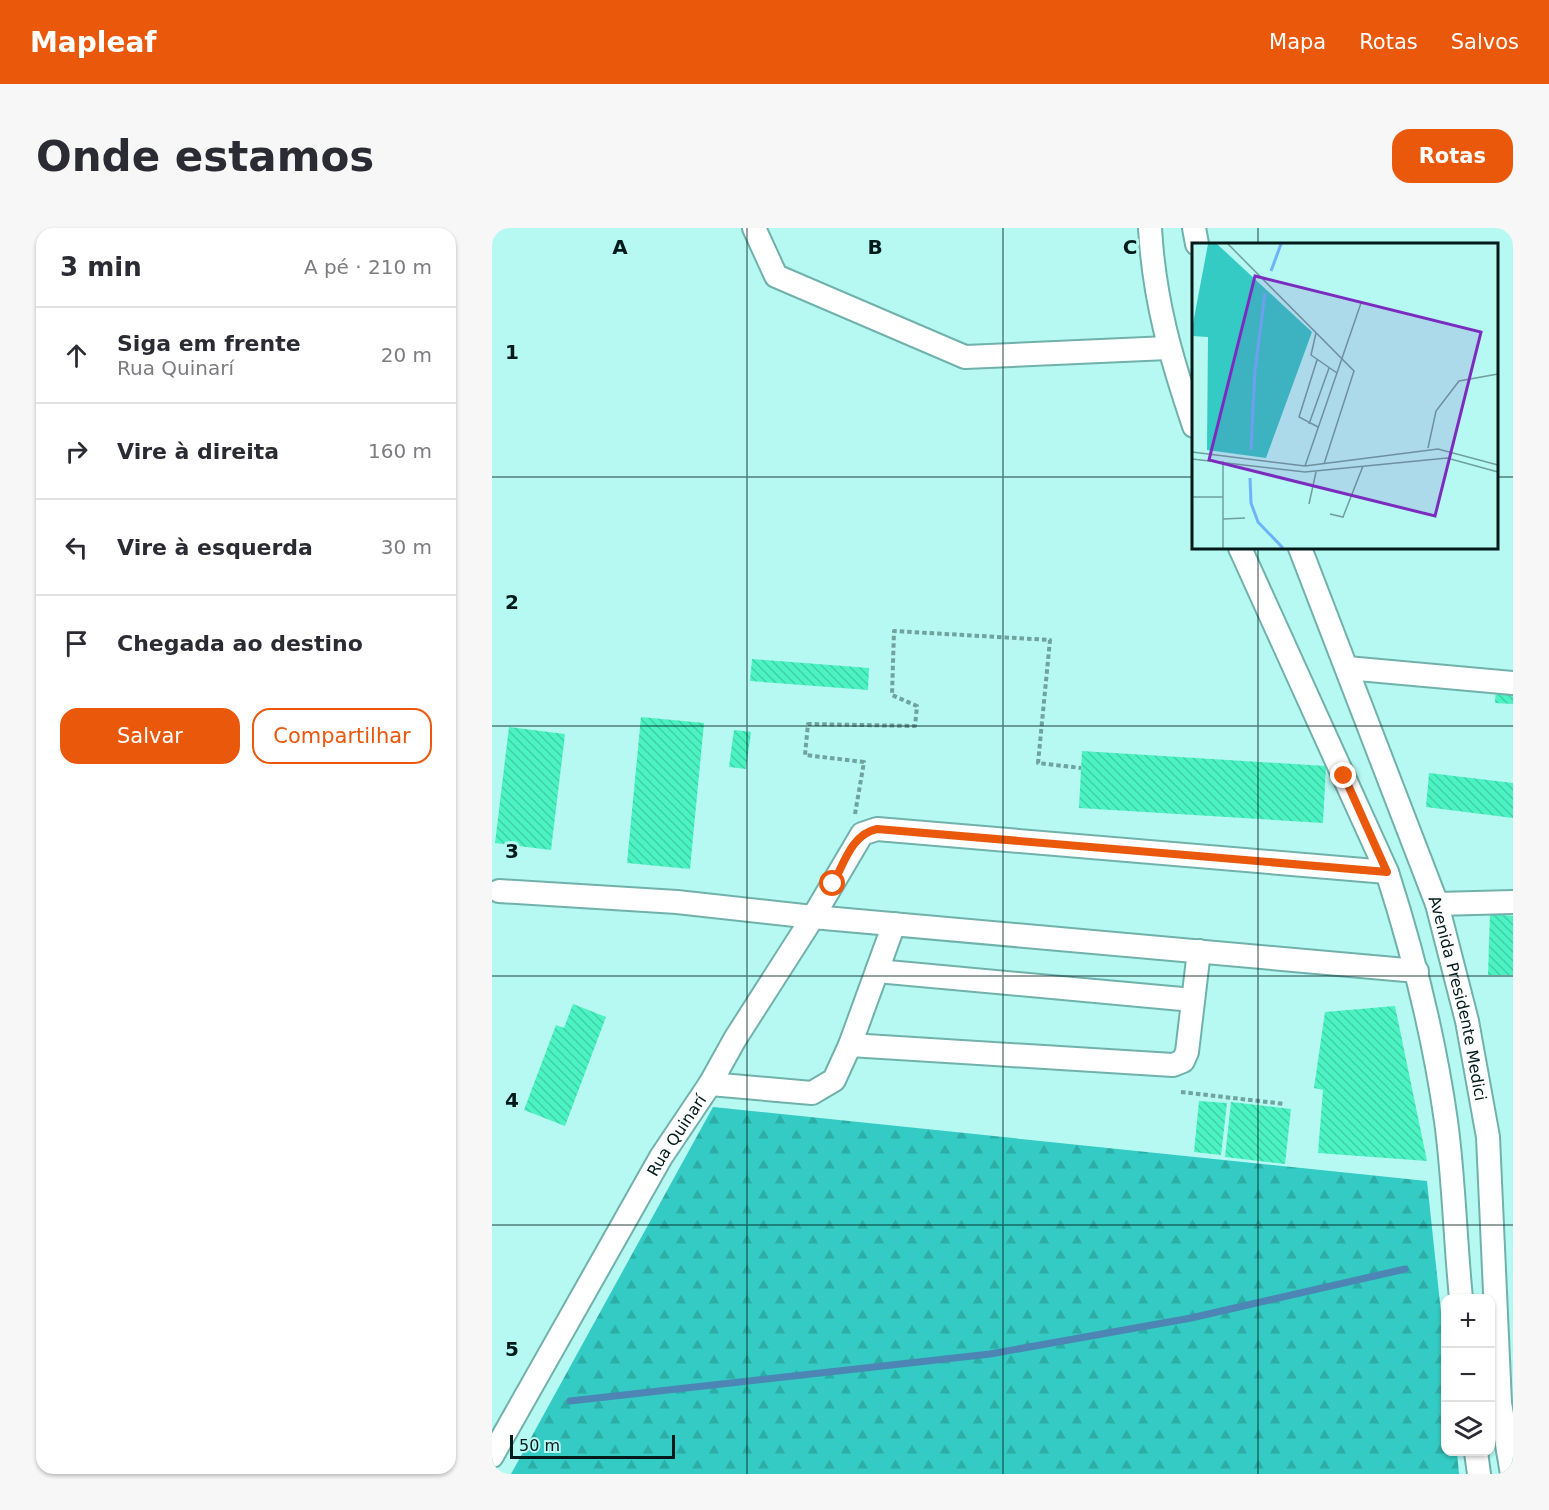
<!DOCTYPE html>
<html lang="pt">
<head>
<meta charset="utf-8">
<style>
  :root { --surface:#fff; --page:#f7f7f7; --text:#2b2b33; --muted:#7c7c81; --line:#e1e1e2; --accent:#ea580c }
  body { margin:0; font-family:"DejaVu Sans",sans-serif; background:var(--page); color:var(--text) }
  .controls { position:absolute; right:18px; bottom:18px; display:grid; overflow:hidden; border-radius:12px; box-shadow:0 2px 4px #0004 }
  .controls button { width:54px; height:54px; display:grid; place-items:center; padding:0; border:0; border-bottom:2px solid var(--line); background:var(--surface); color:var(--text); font:30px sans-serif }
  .scale { position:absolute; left:18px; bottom:15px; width:165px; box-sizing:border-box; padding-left:6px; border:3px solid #021b1a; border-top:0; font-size:16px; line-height:21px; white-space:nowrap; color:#021b1a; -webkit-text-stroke:4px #b6f8f2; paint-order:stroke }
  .stop { position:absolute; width:18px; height:18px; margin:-14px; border:4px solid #ea580c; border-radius:50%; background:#fff }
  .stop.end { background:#ea580c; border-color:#fff; box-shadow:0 2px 6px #0008 }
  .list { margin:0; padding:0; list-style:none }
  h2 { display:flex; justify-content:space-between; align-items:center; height:78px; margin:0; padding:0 24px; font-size:26px }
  h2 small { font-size:20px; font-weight:400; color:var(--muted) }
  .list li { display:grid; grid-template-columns:39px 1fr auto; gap:18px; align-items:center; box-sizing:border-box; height:96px; padding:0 24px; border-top:2px solid var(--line) }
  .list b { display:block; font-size:22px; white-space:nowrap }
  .list p { margin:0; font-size:20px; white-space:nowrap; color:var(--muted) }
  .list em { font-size:20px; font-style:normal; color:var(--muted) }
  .actions { display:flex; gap:12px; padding:18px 24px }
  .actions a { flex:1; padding:14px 0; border:2px solid var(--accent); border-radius:18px; text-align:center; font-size:21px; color:var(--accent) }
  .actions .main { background:var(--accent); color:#fff }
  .icon { flex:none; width:33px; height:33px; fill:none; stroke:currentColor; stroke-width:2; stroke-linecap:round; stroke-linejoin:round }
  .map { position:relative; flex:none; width:1021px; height:1246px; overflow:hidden; border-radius:18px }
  header { display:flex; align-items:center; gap:36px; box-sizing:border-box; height:84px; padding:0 30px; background:var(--accent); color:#fff }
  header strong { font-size:28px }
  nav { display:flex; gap:33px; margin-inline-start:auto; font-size:21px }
  .intro { display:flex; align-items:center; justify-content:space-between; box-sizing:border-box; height:144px; padding:0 36px }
  h1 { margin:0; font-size:42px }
  .button { padding:15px 27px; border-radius:18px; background:var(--accent); color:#fff; font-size:21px; font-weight:700 }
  main { display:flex; gap:36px; padding:0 36px }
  aside { flex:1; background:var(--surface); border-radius:18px; box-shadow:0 2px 4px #0004 }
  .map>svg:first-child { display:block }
  .forest { fill:url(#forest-firs) }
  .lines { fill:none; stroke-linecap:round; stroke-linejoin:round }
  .stream { stroke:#4d85b5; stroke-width:7 }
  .building { fill:url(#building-back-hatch) }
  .minor-casing { stroke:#71b1ac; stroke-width:26 }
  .path { stroke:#70a29e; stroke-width:4; stroke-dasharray:4.5 3; stroke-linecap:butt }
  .minor { stroke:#fff; stroke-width:22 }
  .route { stroke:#ea580c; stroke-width:8 }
  .grid { fill:none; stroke:#021b1a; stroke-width:1.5; stroke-opacity:0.55 }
  .labels { text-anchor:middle; stroke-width:6; stroke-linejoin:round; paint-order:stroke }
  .street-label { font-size:16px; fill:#021b1a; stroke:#b6f8f2 }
  .inset-river { fill:none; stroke:#6db3f7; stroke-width:3 }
  .inset-road { fill:none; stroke:#6ea09c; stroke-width:1.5 }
  .view { fill:#7b2cbf; fill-opacity:0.15; stroke:#7b2cbf; stroke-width:3 }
  .inset-edge { fill:none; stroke:#021b1a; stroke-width:3 }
  .grid-label { font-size:20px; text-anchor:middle; font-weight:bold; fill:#021b1a; stroke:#b6f8f2; stroke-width:6; stroke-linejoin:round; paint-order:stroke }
</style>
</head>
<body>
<header>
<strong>Mapleaf</strong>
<nav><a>Mapa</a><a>Rotas</a><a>Salvos</a></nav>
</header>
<div class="intro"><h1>Onde estamos</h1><a class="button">Rotas</a></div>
<main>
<aside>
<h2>3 min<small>A pé · 210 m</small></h2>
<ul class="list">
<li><svg class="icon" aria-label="ahead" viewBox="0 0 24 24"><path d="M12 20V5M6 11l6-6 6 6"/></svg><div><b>Siga em frente</b><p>Rua Quinarí</p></div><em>20 m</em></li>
<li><svg class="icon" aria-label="right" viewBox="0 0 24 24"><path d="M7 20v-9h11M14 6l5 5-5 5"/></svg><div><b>Vire à direita</b></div><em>160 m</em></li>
<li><svg class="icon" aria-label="left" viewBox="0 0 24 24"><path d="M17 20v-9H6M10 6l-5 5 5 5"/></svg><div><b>Vire à esquerda</b></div><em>30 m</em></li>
<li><svg class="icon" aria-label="arrive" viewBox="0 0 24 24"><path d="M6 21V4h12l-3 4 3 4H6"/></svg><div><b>Chegada ao destino</b></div></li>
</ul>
<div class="actions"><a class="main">Salvar</a><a>Compartilhar</a></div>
</aside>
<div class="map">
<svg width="1021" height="1246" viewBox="0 0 1021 1246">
  <defs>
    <pattern id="forest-firs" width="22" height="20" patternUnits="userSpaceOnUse" patternTransform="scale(1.5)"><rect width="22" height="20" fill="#33cbc3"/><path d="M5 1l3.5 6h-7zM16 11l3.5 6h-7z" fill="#2caea7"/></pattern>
    <pattern id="building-back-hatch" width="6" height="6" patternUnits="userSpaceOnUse" patternTransform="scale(1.5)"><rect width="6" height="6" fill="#4bf3c2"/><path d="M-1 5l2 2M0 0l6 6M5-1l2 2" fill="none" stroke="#40d0a6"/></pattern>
  </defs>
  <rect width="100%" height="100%" fill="#b6f8f2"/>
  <path class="forest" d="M 221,879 L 935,953 L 953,1122 L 954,1224 L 965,1224 L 967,1246 L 19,1246 Z"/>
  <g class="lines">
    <path class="stream" d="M 78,1173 L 498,1126 L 699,1090 L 913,1041"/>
  </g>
  <path class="building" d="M 260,431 L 377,440 L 376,462 L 258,453 Z
    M 1004,458 L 1021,459 L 1021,476 L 1003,475 Z
    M 149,489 L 212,495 L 198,641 L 135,635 Z
    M 17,499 L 73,506 L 59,622 L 3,615 Z
    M 242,502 L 259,504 L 254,541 L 237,539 Z
    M 590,523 L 834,538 L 831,595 L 587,580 Z
    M 937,545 L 1021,555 L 1021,590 L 934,579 Z
    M 998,686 L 1021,688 L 1021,747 L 996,747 Z
    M 81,776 L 114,789 L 73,898 L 32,882 L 64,797 L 72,800 Z
    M 903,778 L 935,933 L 826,925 L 831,862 L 822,860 L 833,784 Z
    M 707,873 L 735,875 L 729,927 L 702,924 Z
    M 739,874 L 799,881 L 793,936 L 733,929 Z"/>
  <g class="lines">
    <defs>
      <g id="minor">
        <path d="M 262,0 L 284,48 L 473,129 L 676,120"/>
        <path d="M 658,0 C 662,72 679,130 702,198"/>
        <path d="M 702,0 L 705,16"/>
        <path d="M 748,320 L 895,644 C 921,725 942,808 954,893 C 962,951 963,1011 969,1070"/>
        <path id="s1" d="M 808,320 L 945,676 L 975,793 L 996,909 L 1008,1175 L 1020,1246"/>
        <path d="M 855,440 L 1021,455"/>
        <path d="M 7,663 L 185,674 L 321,689 L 925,743"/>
        <path d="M 945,676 L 1021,674"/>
        <path d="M 385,743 L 701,772"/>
        <path d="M 358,817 L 681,837 L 691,833 L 695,824 L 707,723"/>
        <path d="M 218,856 L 320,865 L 342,852 L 358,817 L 402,696"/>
        <path d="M 984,1224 L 987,1246"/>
        <path id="s2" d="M 0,1228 L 169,929 L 218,856 L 243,811 L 321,689 L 370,606 L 385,601 L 895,644"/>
      </g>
    </defs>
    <use href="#minor" class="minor-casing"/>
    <path class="path" d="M 363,586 L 372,534 L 313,527 L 316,496 L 423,498 L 425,478 L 400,467 L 402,403 L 558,412 L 546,535 L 589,540
      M 689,864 L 793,876"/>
    <use href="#minor" class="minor"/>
  </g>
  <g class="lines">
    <path class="route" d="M 341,656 C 352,635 360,606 385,601 L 895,644 L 852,548"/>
  </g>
  <path class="grid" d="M 255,0 L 255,1246M 511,0 L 511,1246M 766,0 L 766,16M 0,249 L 702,249M 1005,249 L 1021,249M 766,320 L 766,1246M 0,498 L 1021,498M 0,748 L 1021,748M 0,997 L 1021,997"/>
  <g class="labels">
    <g class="street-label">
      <text dy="6" stroke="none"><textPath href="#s1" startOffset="478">Avenida Presidente Medici</textPath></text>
      <text dy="6" stroke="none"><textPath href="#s2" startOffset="370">Rua Quinarí</textPath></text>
    </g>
  </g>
  <g transform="translate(700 15)">
    <rect width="306" height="306" fill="#b6f8f2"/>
    <path d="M 16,1 L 25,1 L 120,89 L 74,215 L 15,207 L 16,94 L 0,93 L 0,86 Z" fill="#33cbc3"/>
    <path class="inset-river" d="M 79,28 L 89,1M 59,207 L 63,128 L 73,50M 58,235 L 59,260 L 66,279 L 91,305"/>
    <path class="inset-road" d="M 36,1 L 162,128 L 132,221M 124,90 L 119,112 L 145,130M 125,117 L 107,174 L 126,184M 117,181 L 137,125M 236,205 L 244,168 L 267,138 L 306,131M 0,209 L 113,223 L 246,206 L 306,222M 0,216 L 113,229 L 255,215 L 306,229M 113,223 L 169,60M 0,254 L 31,254M 117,261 L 124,229M 138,271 L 151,274 L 171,223M 31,276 L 53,275M 31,305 L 31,218"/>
    <path class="view" d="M 63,33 L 289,89 L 243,273 L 17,217 Z"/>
    <rect width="306" height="306" class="inset-edge"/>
  </g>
  <g class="grid-label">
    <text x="128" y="26">A</text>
    <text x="383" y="26">B</text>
    <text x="638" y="26">C</text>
    <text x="20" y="131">1</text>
    <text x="20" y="381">2</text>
    <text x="20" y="630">3</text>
    <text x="20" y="879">4</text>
    <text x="20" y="1128">5</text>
  </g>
</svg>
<div class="controls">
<button>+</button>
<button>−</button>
<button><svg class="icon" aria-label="layers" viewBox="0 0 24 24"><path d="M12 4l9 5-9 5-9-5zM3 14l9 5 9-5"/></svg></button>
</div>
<div class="scale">50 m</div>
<div class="stop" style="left:341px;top:656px"></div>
<div class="stop end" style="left:852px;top:548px"></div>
</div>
</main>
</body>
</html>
